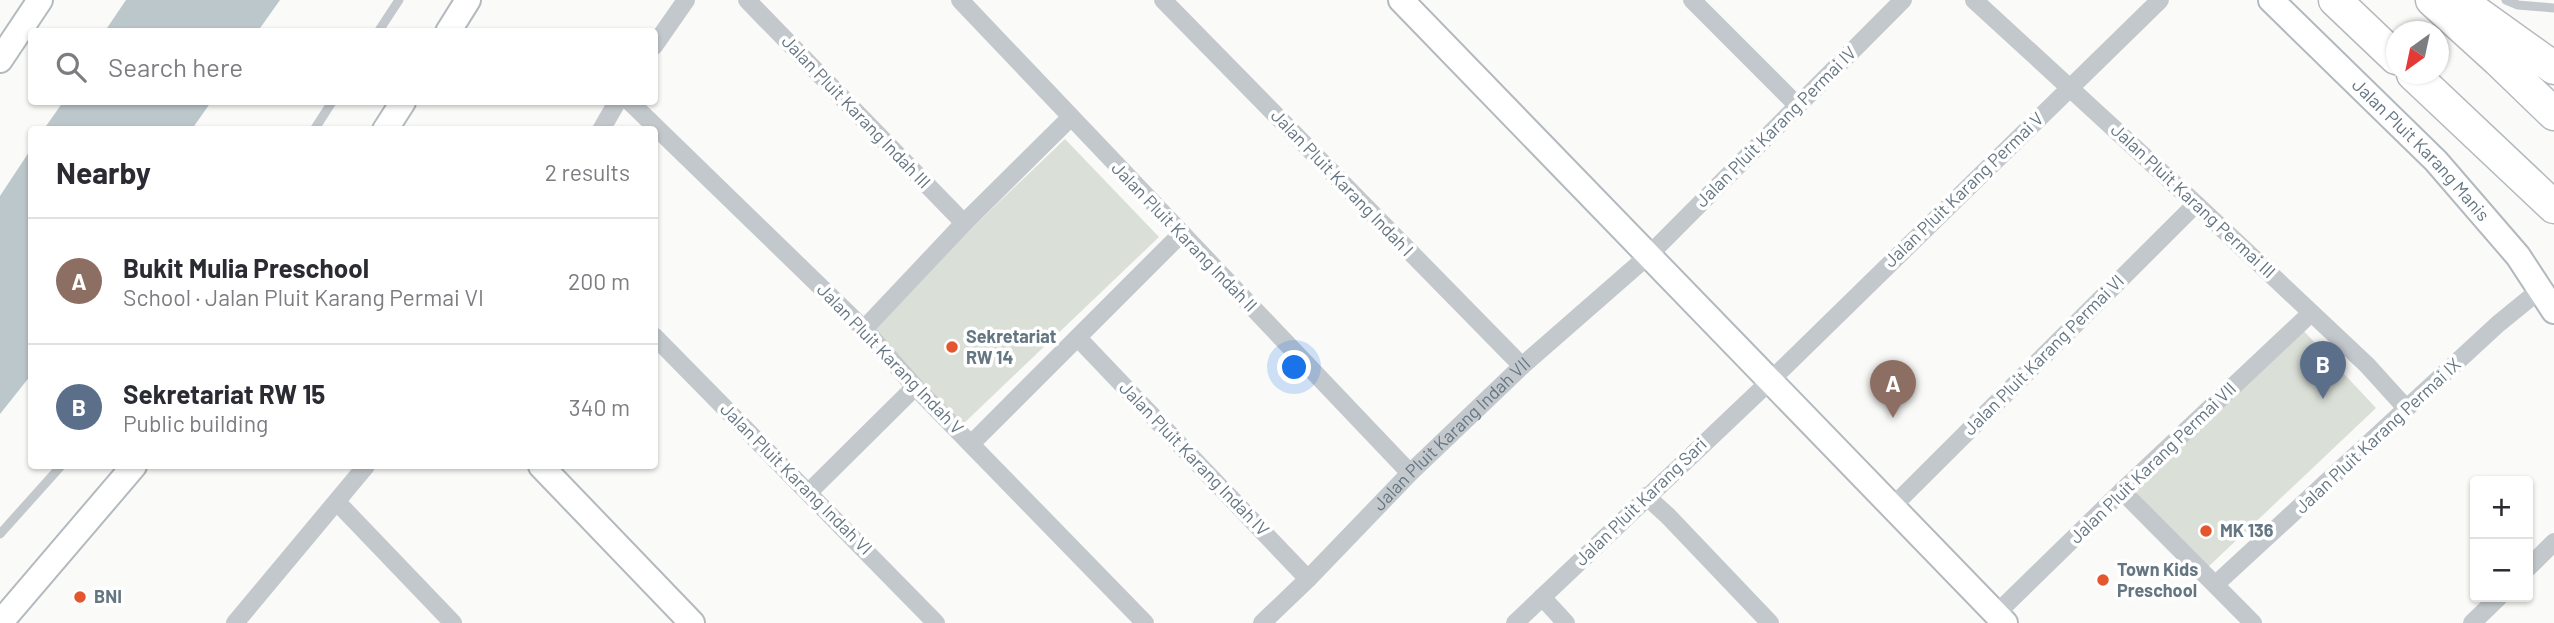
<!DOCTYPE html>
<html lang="en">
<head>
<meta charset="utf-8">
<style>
  :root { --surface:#fff; --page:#f7f7f7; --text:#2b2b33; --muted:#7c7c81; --line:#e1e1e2; --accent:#e4572e }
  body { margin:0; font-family:Barlow,sans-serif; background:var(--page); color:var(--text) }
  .controls { position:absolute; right:21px; bottom:21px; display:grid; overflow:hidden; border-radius:7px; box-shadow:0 2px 5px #0004 }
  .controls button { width:63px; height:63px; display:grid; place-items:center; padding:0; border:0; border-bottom:2px solid var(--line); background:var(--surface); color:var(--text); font:35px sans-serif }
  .compass { position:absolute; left:2386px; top:21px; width:63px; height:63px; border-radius:50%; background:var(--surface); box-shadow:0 2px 5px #0004; rotate:213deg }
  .you { position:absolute; left:1295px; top:368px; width:24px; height:24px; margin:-18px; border:5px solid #fff; border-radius:50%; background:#1a73e8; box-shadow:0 0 0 10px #1a73e833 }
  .badge { display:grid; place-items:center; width:46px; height:46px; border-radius:50%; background:var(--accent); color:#fff; font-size:23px; font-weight:700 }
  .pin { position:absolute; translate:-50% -58px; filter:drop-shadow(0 2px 4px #0008) }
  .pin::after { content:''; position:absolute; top:37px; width:24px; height:21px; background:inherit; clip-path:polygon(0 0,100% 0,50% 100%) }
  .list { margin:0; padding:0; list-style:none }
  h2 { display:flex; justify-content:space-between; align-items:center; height:91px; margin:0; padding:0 28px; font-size:30px }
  h2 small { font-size:23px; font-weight:400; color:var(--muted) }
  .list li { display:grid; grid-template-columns:46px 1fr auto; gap:21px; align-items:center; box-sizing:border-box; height:126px; padding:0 28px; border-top:2px solid var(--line) }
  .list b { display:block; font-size:26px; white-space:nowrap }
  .list p { margin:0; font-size:23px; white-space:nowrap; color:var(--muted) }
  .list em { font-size:23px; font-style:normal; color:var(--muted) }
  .icon { flex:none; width:38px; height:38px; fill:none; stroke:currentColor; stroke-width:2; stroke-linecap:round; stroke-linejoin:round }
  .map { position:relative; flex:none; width:2554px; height:623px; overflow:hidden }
  .search { position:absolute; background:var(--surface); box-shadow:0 2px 5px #0004; left:28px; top:28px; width:630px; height:77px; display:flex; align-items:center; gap:18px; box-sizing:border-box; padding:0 24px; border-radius:7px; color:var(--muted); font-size:26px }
  .panel { position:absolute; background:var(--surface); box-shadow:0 2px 5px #0004; left:28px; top:126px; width:630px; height:343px; border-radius:7px }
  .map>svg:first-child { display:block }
  .green { fill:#dadfd7 }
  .water { fill:#bbc7cb }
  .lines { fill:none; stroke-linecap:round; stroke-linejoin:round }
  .secondary-casing { stroke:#b3babf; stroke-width:28 }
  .highway-casing { stroke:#b4b9bd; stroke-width:35 }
  .lane { stroke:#c3c8cc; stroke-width:9 }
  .street { stroke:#c3c8cc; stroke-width:18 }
  .secondary { stroke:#fff; stroke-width:24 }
  .highway { stroke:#fff; stroke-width:32 }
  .poi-dot { fill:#e4572e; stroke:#fff; stroke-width:2.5 }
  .labels { text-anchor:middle; stroke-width:7; stroke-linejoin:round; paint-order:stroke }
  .street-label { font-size:18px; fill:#657683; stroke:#fff }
  .poi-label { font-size:18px; font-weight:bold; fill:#657683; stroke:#fff; text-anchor:start }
</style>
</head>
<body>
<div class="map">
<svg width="2554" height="623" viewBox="0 0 2554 623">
  <rect width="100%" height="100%" fill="#fafaf8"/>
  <path class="green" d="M 1065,139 L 1159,237 L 960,427 L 866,329 Z
    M 2300,327 L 2376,408 L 2207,568 L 2131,487 Z"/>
  <path class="water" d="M 126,0 L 280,0 L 258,31 L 105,31 Z
    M 63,102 L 211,102 L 192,129 L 44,129 Z
    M 31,149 L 31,375 L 0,414 L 0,196 Z"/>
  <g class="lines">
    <defs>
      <g id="secondary">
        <path d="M 1401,0 L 2005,623"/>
        <path id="s2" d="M 2271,0 L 2436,161 L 2518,256 L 2554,311"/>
        <path d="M 448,32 L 468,0"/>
        <path d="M 0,60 L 40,0"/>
        <path d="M 385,130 L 403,102"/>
        <path d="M 541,466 L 692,623"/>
        <path d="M 0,623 L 134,466"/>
      </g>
      <path id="highway" d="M 2335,0 L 2396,58
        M 2432,0 L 2498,60 L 2554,114
        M 2459,0 L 2554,68
        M 2413,74 L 2554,207"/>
    </defs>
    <use href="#secondary" class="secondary-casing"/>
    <use href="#highway" class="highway-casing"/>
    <path class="lane" d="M 2506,0 L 2518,5 L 2554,8
      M 378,32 L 399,0
      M 314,130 L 332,102
      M 0,534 L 61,466"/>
    <g class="street">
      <path d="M 747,0 L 964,223"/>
      <path d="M 960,0 L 1410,473"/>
      <path d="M 1163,0 L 1522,366"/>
      <path d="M 1692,0 L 1797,105"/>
      <path d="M 1974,0 L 2196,204 L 2367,365 L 2406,408"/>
      <path d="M 654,46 L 686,0"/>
      <path d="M 630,102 L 864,329 L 915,387 L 1145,623"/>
      <path d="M 601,130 L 617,102"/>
      <path d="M 864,329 L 964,223 L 1070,118"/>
      <path d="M 654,336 L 936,623"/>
      <path d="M 1079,339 L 1308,579"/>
      <path d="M 972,443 L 1182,233"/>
      <path d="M 2122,491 L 2253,623"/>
      <path d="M 809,492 L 915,387"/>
      <path d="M 1646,496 L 1668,516 L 1770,623"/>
      <path d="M 337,502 L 453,623"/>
      <path d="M 1892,507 L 2196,204"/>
      <path d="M 2528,568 L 2554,542"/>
      <path d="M 2216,584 L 2498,324 L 2541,289"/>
      <path d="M 1542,597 L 1566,623"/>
      <path d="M 1996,614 L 2122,491 L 2311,313"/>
      <path d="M 235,623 L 366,466"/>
      <path id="s1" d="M 1262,623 L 1308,579 L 1410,473 L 1522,366 L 1649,255 L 1903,0"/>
      <path d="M 1515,623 L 1769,382 L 2160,0"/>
      <path d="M 2472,623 L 2499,597"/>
    </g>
    <use href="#secondary" class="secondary"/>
    <use href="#highway" class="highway"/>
  </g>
  <g class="poi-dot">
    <circle cx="952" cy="347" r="7"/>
    <circle cx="2206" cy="531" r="7"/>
    <circle cx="2103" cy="580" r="7"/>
    <circle cx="80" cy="597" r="7"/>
  </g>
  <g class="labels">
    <g class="street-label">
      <text transform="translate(856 112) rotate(46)" y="6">Jalan Pluit Karang Indah III</text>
      <text transform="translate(1776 127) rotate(-45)" y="6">Jalan Pluit Karang Permai IV</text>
      <text dy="6" stroke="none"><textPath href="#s2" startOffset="212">Jalan Pluit Karang Manis</textPath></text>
      <text transform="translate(1342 183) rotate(46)" y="6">Jalan Pluit Karang Indah I</text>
      <text transform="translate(1964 190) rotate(-44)" y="6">Jalan Pluit Karang Permai V</text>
      <text transform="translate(2193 201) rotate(43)" y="6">Jalan Pluit Karang Permai III</text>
      <text transform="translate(1184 237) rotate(46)" y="6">Jalan Pluit Karang Indah II</text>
      <text transform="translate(2044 355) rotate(-45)" y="6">Jalan Pluit Karang Permai VI</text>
      <text transform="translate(890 359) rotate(46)" y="6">Jalan Pluit Karang Indah V</text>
      <text dy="6" stroke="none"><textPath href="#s1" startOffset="268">Jalan Pluit Karang Indah VII</textPath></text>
      <text transform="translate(2378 436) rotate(-43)" y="6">Jalan Pluit Karang Permai IX</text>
      <text transform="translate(1194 459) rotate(46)" y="6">Jalan Pluit Karang Indah IV</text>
      <text transform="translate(2153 463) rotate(-44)" y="6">Jalan Pluit Karang Permai VII</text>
      <text transform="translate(796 479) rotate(45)" y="6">Jalan Pluit Karang Indah VI</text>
      <text transform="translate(1641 502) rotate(-44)" y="6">Jalan Pluit Karang Sari</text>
    </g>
    <g class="poi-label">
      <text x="966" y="343">Sekretariat<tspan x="966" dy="21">RW 14</tspan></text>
      <text x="2220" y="537">MK 136</text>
      <text x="2117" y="576">Town Kids<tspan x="2117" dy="21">Preschool</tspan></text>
      <text x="94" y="603">BNI</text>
    </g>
  </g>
</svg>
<div class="controls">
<button>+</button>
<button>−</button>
</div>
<svg class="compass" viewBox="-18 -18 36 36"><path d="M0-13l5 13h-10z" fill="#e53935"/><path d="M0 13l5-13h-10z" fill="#7c7c81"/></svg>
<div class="you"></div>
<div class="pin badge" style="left:1893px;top:418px;background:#8d6e63">A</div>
<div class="pin badge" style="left:2323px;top:399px;background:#5c6f8a">B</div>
<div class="search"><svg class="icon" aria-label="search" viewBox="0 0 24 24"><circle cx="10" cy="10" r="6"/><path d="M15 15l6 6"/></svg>Search here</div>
<section class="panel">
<h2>Nearby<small>2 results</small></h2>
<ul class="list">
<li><span class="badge" style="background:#8d6e63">A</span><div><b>Bukit Mulia Preschool</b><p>School · Jalan Pluit Karang Permai VI</p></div><em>200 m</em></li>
<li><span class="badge" style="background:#5c6f8a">B</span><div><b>Sekretariat RW 15</b><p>Public building</p></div><em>340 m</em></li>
</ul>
</section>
</div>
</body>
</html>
